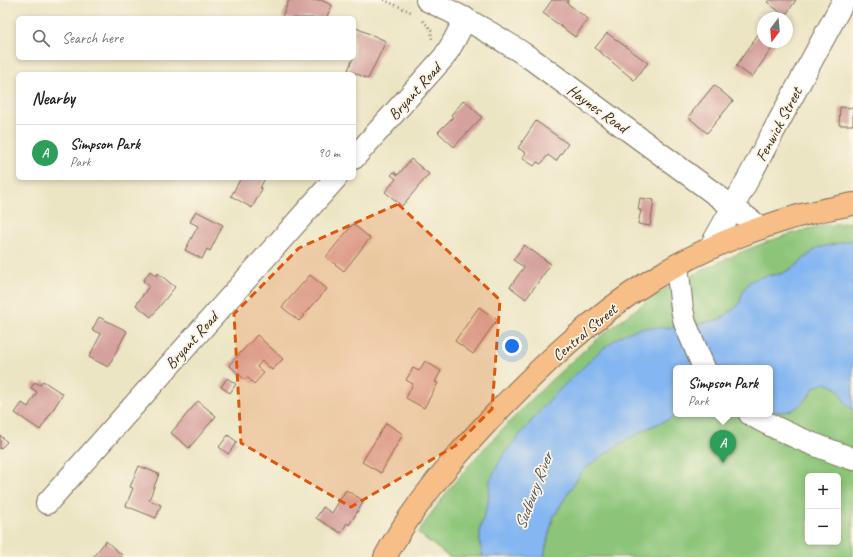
<!DOCTYPE html>
<html lang="en">
<head>
<meta charset="utf-8">
<style>
  :root { --surface:#fff; --page:#f2f2f2; --text:#202124; --muted:#757577; --line:#e0e0e0; --accent:#d93025 }
  body { margin:0; font-family:Caveat,sans-serif; background:var(--page); color:var(--text) }
  .controls { position:absolute; right:12px; bottom:12px; display:grid; overflow:hidden; border-radius:6px; box-shadow:0 2px 6px #0003 }
  .controls button { width:36px; height:36px; display:grid; place-items:center; padding:0; border:0; border-bottom:1px solid var(--line); background:var(--surface); color:var(--text); font:20px sans-serif }
  .compass { position:absolute; left:757px; top:12px; width:36px; height:36px; border-radius:50%; background:var(--surface); box-shadow:0 2px 6px #0003; rotate:196deg }
  .you { position:absolute; left:512px; top:346px; width:14px; height:14px; margin:-10px; border:3px solid #fff; border-radius:50%; background:#1a73e8; box-shadow:0 0 0 6px #1a73e833 }
  .badge { display:grid; place-items:center; width:26px; height:26px; border-radius:50%; background:var(--accent); color:#fff; font-size:13px; font-weight:700 }
  .pin { position:absolute; translate:-50% -33px; filter:drop-shadow(0 1px 2px #0008) }
  .pin::after { content:''; position:absolute; top:21px; width:14px; height:12px; background:inherit; clip-path:polygon(0 0,100% 0,50% 100%) }
  .popup { position:absolute; left:673px; top:365px; width:100px; height:52px; box-sizing:border-box; display:grid; place-content:center; border-radius:6px; background:var(--surface); filter:drop-shadow(0 1px 3px #0005); font-size:13px; white-space:nowrap; color:var(--muted) }
  .popup b { font-size:15px; color:var(--text) }
  .popup::after { content:''; position:absolute; left:50%; top:100%; margin-left:-8px; border:8px solid transparent; border-top-color:var(--surface) }
  .list { margin:0; padding:0; list-style:none }
  h2 { display:flex; justify-content:space-between; align-items:center; height:52px; margin:0; padding:0 16px; font-size:17px }
  h2 small { font-size:13px; font-weight:400; color:var(--muted) }
  .list li { display:grid; grid-template-columns:26px 1fr auto; gap:12px; align-items:center; box-sizing:border-box; height:56px; padding:0 16px; border-top:1px solid var(--line) }
  .list b { display:block; font-size:15px; white-space:nowrap }
  .list p { margin:0; font-size:13px; white-space:nowrap; color:var(--muted) }
  .list em { font-size:13px; font-style:normal; color:var(--muted) }
  .icon { flex:none; width:22px; height:22px; fill:none; stroke:currentColor; stroke-width:2; stroke-linecap:round; stroke-linejoin:round }
  .map { position:relative; flex:none; width:853px; height:557px; overflow:hidden }
  .search { position:absolute; background:var(--surface); box-shadow:0 2px 6px #0003; left:16px; top:16px; width:340px; height:44px; display:flex; align-items:center; gap:10px; box-sizing:border-box; padding:0 14px; border-radius:6px; color:var(--muted); font-size:15px }
  .panel { position:absolute; background:var(--surface); box-shadow:0 2px 6px #0003; left:16px; top:72px; width:340px; height:108px; border-radius:6px }
  .map>svg:first-child { display:block }
  .green { fill:#8cc579; stroke:#64784c; fill-rule:evenodd }
  .water { fill:#84b6f1; stroke:#607088 }
  .building { fill:#d5a19c }
  .lines { fill:none; stroke-linecap:round; stroke-linejoin:round }
  .minor-casing { stroke:#796b58; stroke-width:24 }
  .major-casing { stroke:#796b58; stroke-width:24 }
  .path { stroke:#796b58; stroke-width:2.5; stroke-dasharray:1 3; stroke-linecap:butt }
  .minor { stroke:#fff; stroke-width:22 }
  .major { stroke:#f7be87; stroke-width:22 }
  .marked { fill:#df570d; fill-opacity:0.2; stroke:#df570d; stroke-width:3; stroke-dasharray:8 5; stroke-linejoin:round }
  .labels { text-anchor:middle; stroke-width:3.5; stroke-linejoin:round; paint-order:stroke }
  .street-label { font-size:16px; fill:#3b2a1e; stroke:#fcf5e5 }
  .water-label { font-size:17px; font-style:italic; fill:#51545d; stroke:#fcf5e5 }
</style>
</head>
<body>
<div class="map">
<svg width="853" height="557" viewBox="0 0 853 557">
  <rect width="100%" height="100%" fill="#fcf5e5"/>
  <filter id="ink" filterUnits="userSpaceOnUse"><feTurbulence type="fractalNoise" baseFrequency=".025" numOctaves="2"/><feDisplacementMap in="SourceGraphic" scale="8" xChannelSelector="R" yChannelSelector="G"/><feConvolveMatrix kernelMatrix="1 2 1 2 8 2 1 2 1" color-interpolation-filters="sRGB"/></filter>
  <filter id="wash" filterUnits="userSpaceOnUse"><feTurbulence type="fractalNoise" baseFrequency=".012" numOctaves="4" result="noise"/><feDisplacementMap in="SourceGraphic" scale="16" xChannelSelector="R" yChannelSelector="G"/><feGaussianBlur stdDeviation="0.9" result="paint"/><feColorMatrix in="noise" values="0 0 0 0 0 0 0 0 0 0 0 0 0 0 0 0 0 1.4 0 .05"/><feComposite in="paint" operator="in"/></filter>
  <g filter="url(#wash)">
    <rect width="100%" height="100%" fill="#ece5c4"/>
    <path class="green" d="M 853,222 L 853,240 L 817,248 L 796,266 L 781,274 L 765,276 L 743,291 L 739,305 L 719,320 L 680,327 L 663,328 L 551,398 L 504,454 L 490,480 L 488,503 L 480,528 L 480,544 L 483,557 L 449,557 L 418,533 C 430,515 442,498 455,482 C 475,457 497,435 519,412 C 561,369 606,329 656,295 C 670,286 684,279 699,272 C 738,252 782,234 826,225 C 835,224 844,223 853,222 Z
      M 826,383 L 837,388 L 845,402 L 853,410 L 853,557 L 544,557 L 547,542 L 553,518 L 565,498 L 582,471 L 602,456 L 626,440 L 650,427 L 673,418 L 677,414 L 770,414 L 770,410 L 777,412 L 809,397 L 814,387 ZM 808,476 L 838,476 L 838,542 L 808,542 Z"/>
    <path class="water" d="M 853,240 L 853,410 L 845,402 L 837,388 L 826,383 L 814,387 C 805,404 791,417 770,410 L 770,368 L 676,368 L 677,414 L 673,418 L 650,427 L 626,440 L 602,456 L 582,471 L 565,498 L 553,518 L 547,542 L 544,557 L 483,557 L 480,544 L 480,528 L 488,503 L 490,480 L 504,454 L 551,398 L 600,351 L 622,335 L 640,328 L 680,327 L 719,320 L 739,305 L 743,291 L 750,281 L 764,276 L 781,274 L 796,266 L 817,248 Z"/>
    <g id="blocks">
      <path class="building" d="M 289,0 L 321,0 L 332,5 L 326,18 L 283,18 L 282,17 Z
        M 552,0 L 569,0 L 567,3 L 588,19 L 575,37 L 543,13 Z
        M 769,0 L 796,0 L 785,16 L 767,2 Z
        M 356,28 L 386,41 L 368,79 L 348,70 L 353,58 L 354,58 L 355,54 L 354,53 L 354,33 Z
        M 607,33 L 648,63 L 634,80 L 595,48 Z
        M 759,33 L 763,35 L 763,42 L 773,42 L 775,44 L 752,77 L 736,66 Z
        M 714,85 L 733,101 L 707,133 L 688,117 Z
        M 464,100 L 482,117 L 454,147 L 438,132 L 453,117 L 451,115 Z
        M 840,107 L 853,108 L 853,125 L 839,125 Z
        M 536,121 L 568,144 L 556,161 L 548,155 L 541,164 L 537,162 L 534,166 L 522,158 L 526,153 L 518,148 Z
        M 411,159 L 429,174 L 402,206 L 385,192 L 396,179 L 391,175 L 394,172 L 398,175 Z
        M 241,178 L 265,178 L 260,188 L 262,189 L 252,208 L 231,196 Z
        M 640,198 L 654,200 L 650,226 L 638,224 L 641,210 L 638,210 Z
        M 196,211 L 223,225 L 210,251 L 207,249 L 202,259 L 185,250 L 198,226 L 190,222 Z
        M 353,224 L 370,238 L 344,271 L 326,257 Z
        M 524,245 L 551,264 L 526,299 L 510,287 L 524,267 L 513,260 Z
        M 150,271 L 156,276 L 158,273 L 175,287 L 151,317 L 136,305 L 149,286 L 143,281 Z
        M 310,275 L 327,289 L 299,321 L 282,307 Z
        M 479,307 L 497,320 L 473,354 L 455,341 Z
        M 99,317 L 127,331 L 108,367 L 89,357 L 101,334 L 92,330 Z
        M 257,335 L 283,359 L 272,370 L 262,361 L 257,367 L 264,373 L 254,384 L 247,377 L 245,380 L 229,365 Z
        M 425,361 L 441,371 L 435,382 L 438,383 L 424,408 L 406,398 L 413,384 L 406,380 L 413,368 L 419,371 Z
        M 227,378 L 236,384 L 230,393 L 221,387 Z
        M 43,381 L 63,394 L 40,430 L 15,413 L 22,403 L 28,407 L 37,392 L 31,388 L 35,382 L 40,385 Z
        M 198,401 L 216,416 L 189,448 L 171,433 Z
        M 386,423 L 403,434 L 381,473 L 362,462 Z
        M 0,435 L 7,442 L 0,449 Z
        M 228,435 L 237,442 L 228,454 L 219,447 Z
        M 139,466 L 159,474 L 149,500 L 161,505 L 156,518 L 126,506 L 133,488 L 130,487 Z
        M 346,490 L 364,501 L 349,525 L 347,523 L 341,533 L 316,518 L 323,507 L 332,513 Z
        M 106,541 L 122,555 L 121,557 L 93,557 Z"/>
    </g>
  </g>
  <g filter="url(#ink)">
    <use href="#blocks" fill-opacity="0" stroke="#796b58" stroke-width="1"/>
    <g class="lines">
      <defs>
        <path id="minor" d="M 427,0 C 464,17 499,37 533,60 L 761,228
          M 354,158 L 444,57 C 453,44 459,32 465,18
          M 710,248 L 733,207 L 844,0
          M 677,265 L 682,309 L 685,323 L 704,368
          M 750,414 C 782,433 817,446 853,459
          M 47,503 L 336,178"/>
        <path id="major" d="M 385,557 C 415,502 457,454 500,409 C 546,362 594,316 650,281 C 693,253 742,233 791,218 C 811,212 832,208 853,204"/>
      </defs>
      <use href="#minor" class="minor-casing"/>
      <use href="#major" class="major-casing"/>
      <path class="path" d="M 384,0 L 411,12
        M 423,21 L 431,29 L 432,39"/>
      <use href="#minor" class="minor"/>
      <use href="#major" class="major"/>
    </g>
  </g>
  <path class="marked" d="M 398,204 L 500,300 L 492,409 L 455,446 L 351,507 L 241,443 L 234,314 L 299,248 Z"/>
  <g class="labels">
    <g class="street-label">
      <text transform="translate(414 91) rotate(-48)" y="6">Bryant Road</text>
      <text transform="translate(598 108) rotate(36)" y="6">Haynes Road</text>
      <text transform="translate(778 124) rotate(-62)" y="6">Fenwick Street</text>
      <text transform="translate(584 332) rotate(-40)" y="6">Central Street</text>
      <text transform="translate(191 340) rotate(-48)" y="6">Bryant Road</text>
    </g>
    <g class="water-label">
      <text transform="translate(533 491) rotate(-69)" y="6">Sudbury River</text>
    </g>
  </g>
</svg>
<div class="controls">
<button>+</button>
<button>−</button>
</div>
<svg class="compass" viewBox="-18 -18 36 36"><path d="M0-13l5 13h-10z" fill="#e53935"/><path d="M0 13l5-13h-10z" fill="#757577"/></svg>
<div class="you"></div>
<div class="pin badge" style="left:723px;top:463px;background:#2e9e5b">A</div>
<div class="popup"><b>Simpson Park</b>Park</div>
<div class="search"><svg class="icon" aria-label="search" viewBox="0 0 24 24"><circle cx="10" cy="10" r="6"/><path d="M15 15l6 6"/></svg>Search here</div>
<section class="panel">
<h2>Nearby<small></small></h2>
<ul class="list">
<li><span class="badge" style="background:#2e9e5b">A</span><div><b>Simpson Park</b><p>Park</p></div><em>90 m</em></li>
</ul>
</section>
</div>
</body>
</html>
